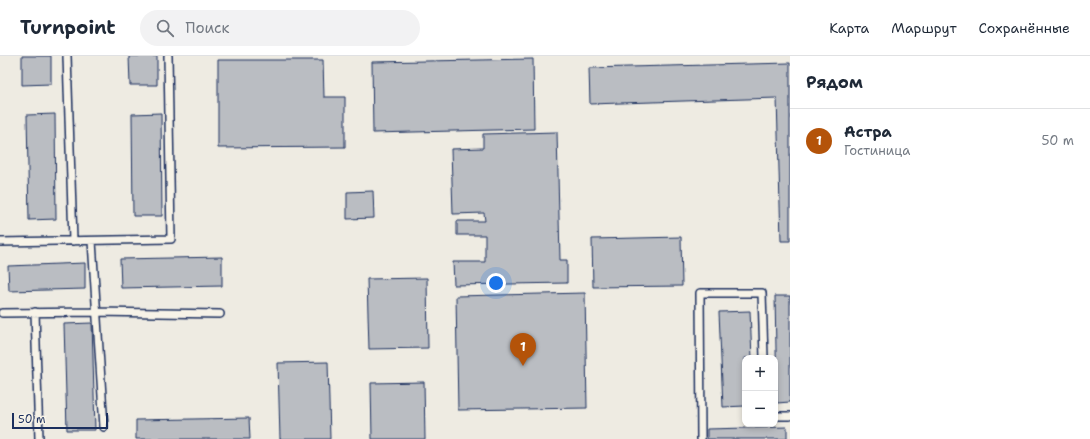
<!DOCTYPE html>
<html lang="ru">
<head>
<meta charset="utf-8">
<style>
  :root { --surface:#fff; --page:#f2f2f3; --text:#1f2937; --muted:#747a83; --line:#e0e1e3; --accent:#b45309 }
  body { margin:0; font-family:"Shantell Sans",sans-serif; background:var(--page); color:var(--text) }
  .controls { position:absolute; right:12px; bottom:12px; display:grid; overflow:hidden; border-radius:8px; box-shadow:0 2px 6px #0003 }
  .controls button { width:36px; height:36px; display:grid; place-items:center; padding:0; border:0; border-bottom:1px solid var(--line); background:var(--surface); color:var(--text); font:20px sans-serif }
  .scale { position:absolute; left:12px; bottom:10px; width:96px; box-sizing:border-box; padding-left:4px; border:2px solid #1b2f5e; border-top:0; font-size:11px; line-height:14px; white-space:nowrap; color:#1b2f5e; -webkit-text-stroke:3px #f7f3e8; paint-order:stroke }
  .you { position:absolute; left:496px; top:227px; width:14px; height:14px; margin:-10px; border:3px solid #fff; border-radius:50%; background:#1a73e8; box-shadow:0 0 0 6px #1a73e833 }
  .badge { display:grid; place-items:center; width:26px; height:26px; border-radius:50%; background:var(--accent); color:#fff; font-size:13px; font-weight:700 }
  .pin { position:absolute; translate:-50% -33px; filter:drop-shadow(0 1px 2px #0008) }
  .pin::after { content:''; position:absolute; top:21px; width:14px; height:12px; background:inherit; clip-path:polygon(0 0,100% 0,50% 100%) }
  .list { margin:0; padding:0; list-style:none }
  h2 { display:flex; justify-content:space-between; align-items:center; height:52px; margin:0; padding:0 16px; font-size:17px }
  h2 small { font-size:13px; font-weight:400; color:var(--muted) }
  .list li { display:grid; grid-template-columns:26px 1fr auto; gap:12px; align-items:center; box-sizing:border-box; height:64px; padding:0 16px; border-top:1px solid var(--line) }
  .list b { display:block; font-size:15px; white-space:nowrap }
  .list p { margin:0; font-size:13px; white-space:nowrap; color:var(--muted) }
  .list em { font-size:13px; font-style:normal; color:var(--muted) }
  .icon { flex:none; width:22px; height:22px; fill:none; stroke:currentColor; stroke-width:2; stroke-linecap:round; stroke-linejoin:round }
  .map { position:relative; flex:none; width:790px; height:383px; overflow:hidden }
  header { display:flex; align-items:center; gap:24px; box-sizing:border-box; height:56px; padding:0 20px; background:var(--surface); border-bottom:1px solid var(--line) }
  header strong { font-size:19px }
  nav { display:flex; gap:22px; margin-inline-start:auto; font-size:14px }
  .search { width:280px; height:36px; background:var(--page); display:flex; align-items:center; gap:10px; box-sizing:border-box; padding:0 14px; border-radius:22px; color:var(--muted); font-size:15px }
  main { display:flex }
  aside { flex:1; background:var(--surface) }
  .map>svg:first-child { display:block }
  .building { fill:#babdc2; stroke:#1b2f5e }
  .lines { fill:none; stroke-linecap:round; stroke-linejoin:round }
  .lane-casing { stroke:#1b2f5e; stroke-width:10 }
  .lane { stroke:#f7f3e8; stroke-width:7 }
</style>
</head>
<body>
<header>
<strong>Turnpoint</strong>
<div class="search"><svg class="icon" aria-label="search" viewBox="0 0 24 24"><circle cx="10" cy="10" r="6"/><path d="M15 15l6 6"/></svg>Поиск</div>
<nav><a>Карта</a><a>Маршрут</a><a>Сохранённые</a></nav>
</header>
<main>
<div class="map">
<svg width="790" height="383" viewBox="0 0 790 383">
  <rect width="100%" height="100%" fill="#eeebe2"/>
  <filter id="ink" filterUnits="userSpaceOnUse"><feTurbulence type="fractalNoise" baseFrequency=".025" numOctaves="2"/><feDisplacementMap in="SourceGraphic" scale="8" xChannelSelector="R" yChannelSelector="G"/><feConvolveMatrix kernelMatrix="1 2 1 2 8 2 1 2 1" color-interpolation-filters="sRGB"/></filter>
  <g filter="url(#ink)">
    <path class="building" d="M 22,0 L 51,0 L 51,28 L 22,29 Z
      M 129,0 L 157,0 L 157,29 L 130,29 Z
      M 533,3 L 534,73 L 373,77 L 372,6 Z
      M 218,4 L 323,4 L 324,41 L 345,41 L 345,91 L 218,92 Z
      M 790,7 L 790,185 L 781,185 L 777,42 L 590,48 L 589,12 Z
      M 161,57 L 162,160 L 133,160 L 132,58 Z
      M 55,58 L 56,163 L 29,164 L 27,59 Z
      M 557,76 L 560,204 L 567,204 L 567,227 L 454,229 L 453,206 L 485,206 L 485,179 L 457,179 L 457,165 L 485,165 L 484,157 L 453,158 L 451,93 L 483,92 L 483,78 Z
      M 373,135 L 374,162 L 347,163 L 347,136 Z
      M 681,181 L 682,230 L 593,231 L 592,183 Z
      M 222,201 L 222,230 L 121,232 L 120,203 Z
      M 85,207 L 85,233 L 9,235 L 8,210 Z
      M 427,222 L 428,292 L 369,293 L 367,223 Z
      M 585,237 L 587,352 L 458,354 L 456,240 Z
      M 775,240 L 790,240 L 790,346 L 777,347 Z
      M 750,255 L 752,302 L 745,302 L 745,350 L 723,351 L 719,256 Z
      M 92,267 L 95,374 L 67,374 L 64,268 Z
      M 328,306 L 330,383 L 280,383 L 278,307 Z
      M 424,326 L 425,383 L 372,383 L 371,327 Z
      M 249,362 L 250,383 L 136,383 L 136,364 Z
      M 787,371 L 787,383 L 707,383 L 707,373 Z"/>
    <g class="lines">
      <defs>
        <path id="lane" d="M 67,0 L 73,185
          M 92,185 L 104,371
          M 0,186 L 171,183 L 168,0
          M 35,256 L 39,383
          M 2,257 L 97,256 L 220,258
          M 775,360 L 790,360
          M 701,383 L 700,237 L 762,237 L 764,302"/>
      </defs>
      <use href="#lane" class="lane-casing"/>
      <use href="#lane" class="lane"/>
    </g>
  </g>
</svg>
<div class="controls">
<button>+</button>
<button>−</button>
</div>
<div class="scale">50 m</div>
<div class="you"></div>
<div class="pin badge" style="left:523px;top:310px">1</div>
</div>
<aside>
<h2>Рядом<small></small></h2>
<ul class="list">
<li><span class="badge">1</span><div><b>Астра</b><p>Гостиница</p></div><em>50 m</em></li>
</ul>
</aside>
</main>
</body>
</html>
